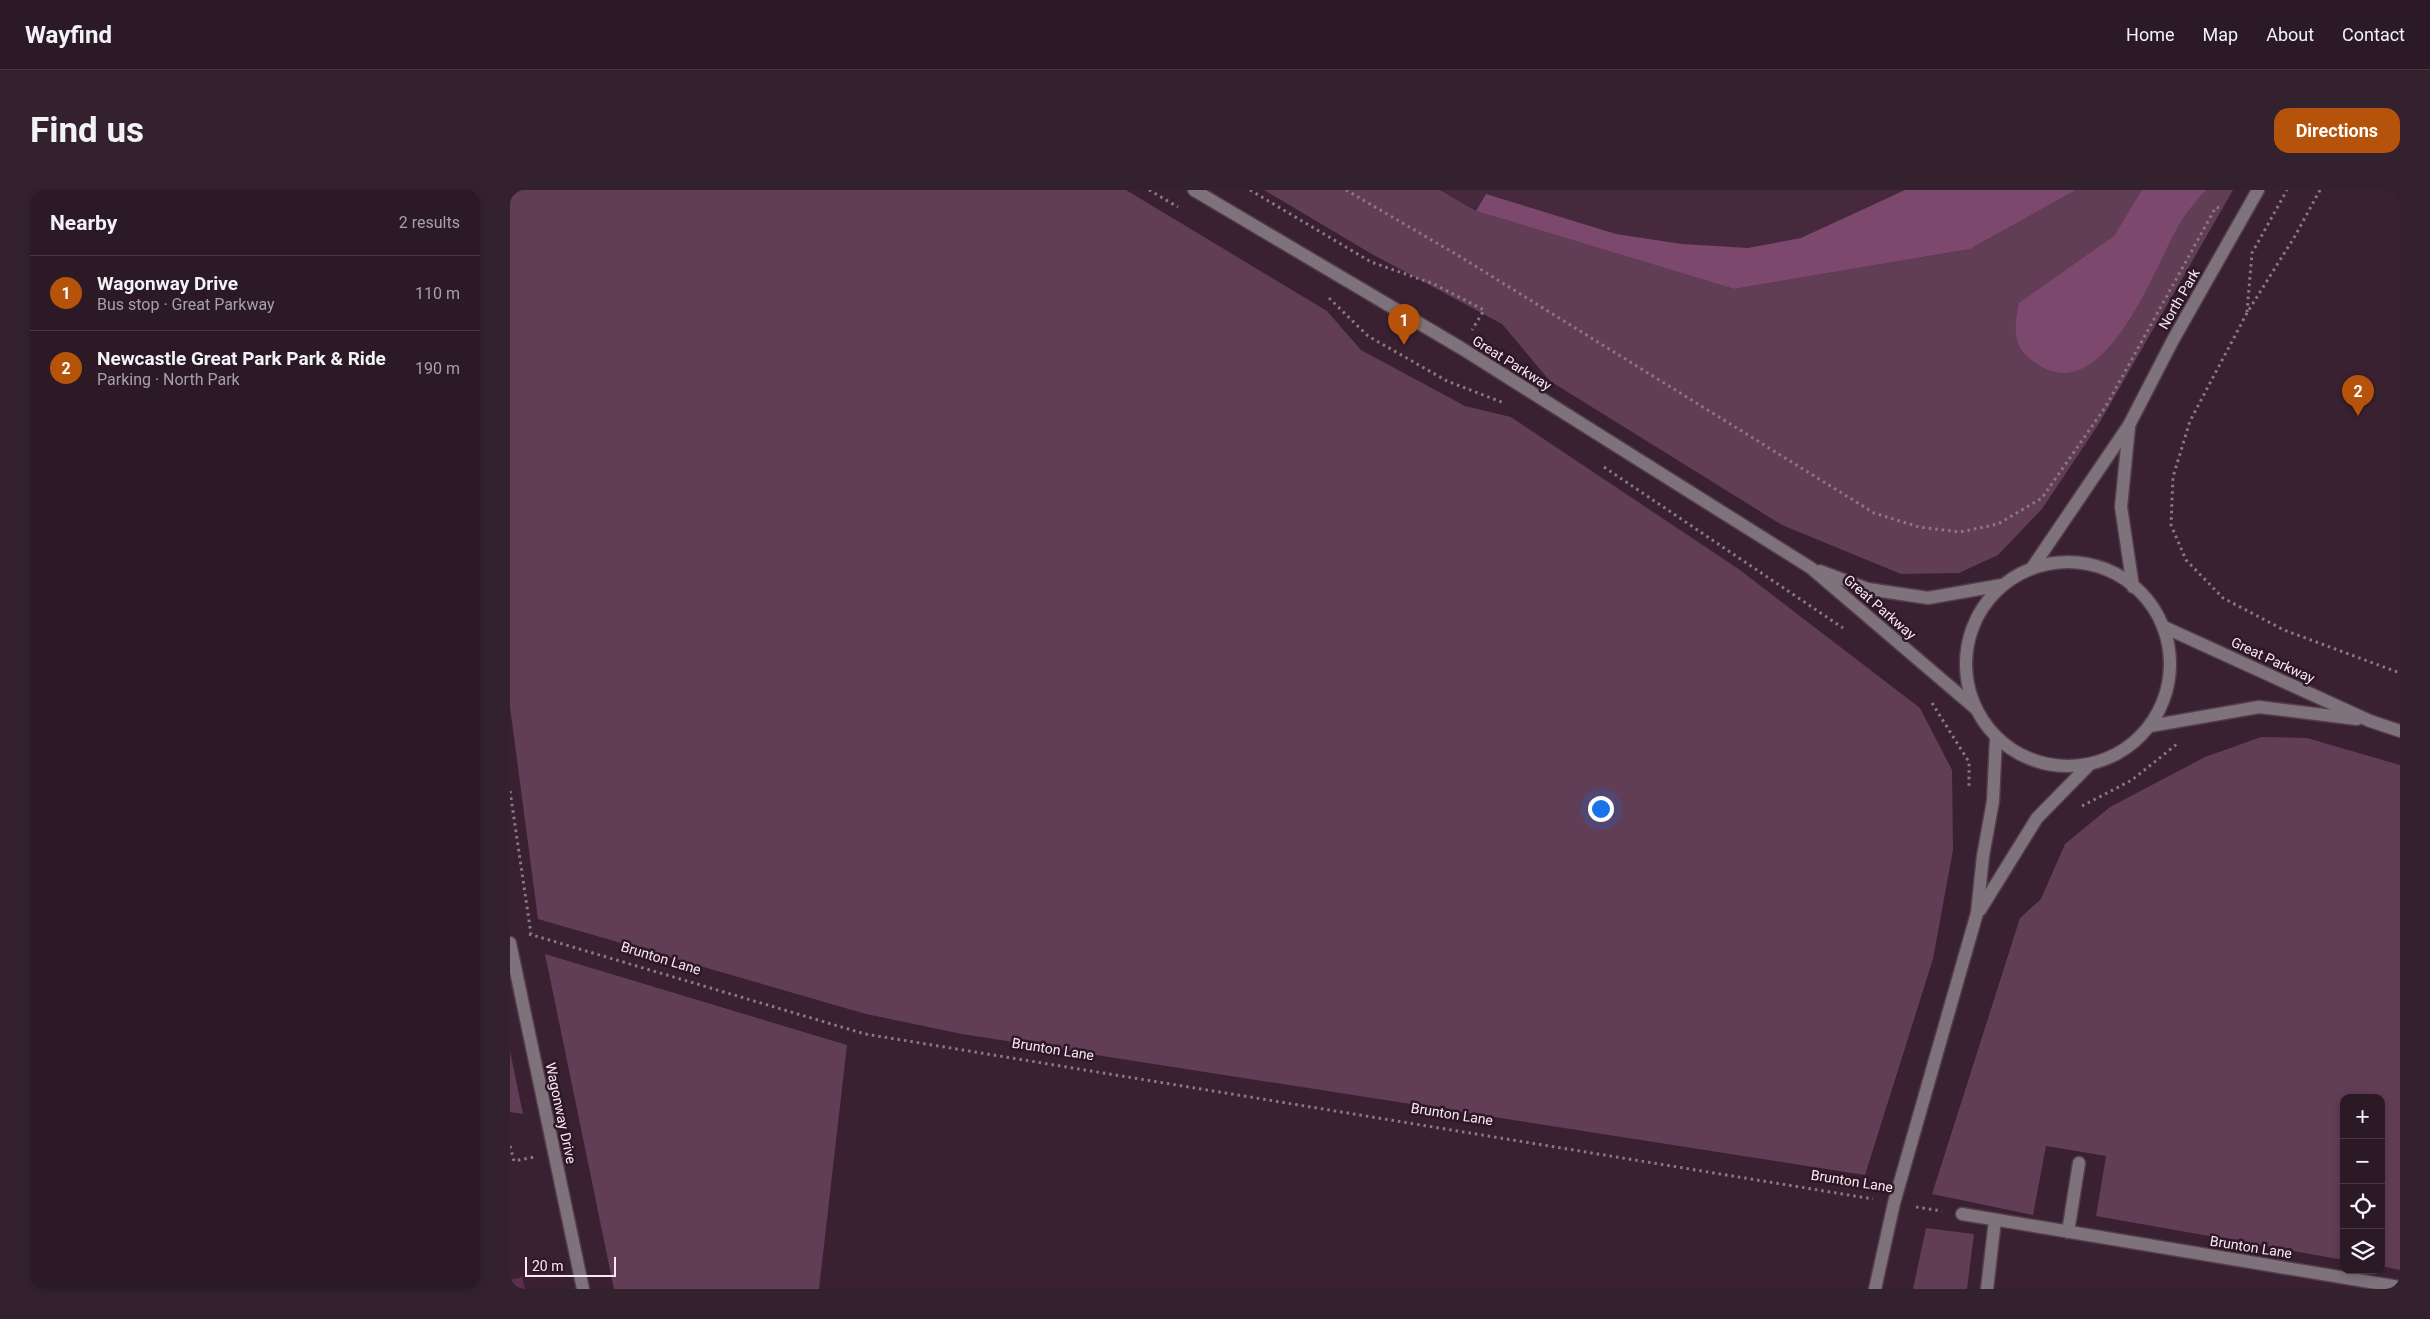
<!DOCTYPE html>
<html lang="en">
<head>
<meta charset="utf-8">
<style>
  :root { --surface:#2b1925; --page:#33222d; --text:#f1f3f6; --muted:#a6a0a7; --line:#473842; --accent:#b45309 }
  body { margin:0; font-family:Roboto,sans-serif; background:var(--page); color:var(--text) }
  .controls { position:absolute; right:15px; bottom:15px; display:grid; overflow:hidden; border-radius:10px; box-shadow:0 2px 8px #0003 }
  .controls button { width:45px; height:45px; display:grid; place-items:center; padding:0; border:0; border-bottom:1px solid var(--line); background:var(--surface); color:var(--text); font:25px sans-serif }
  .scale { position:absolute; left:15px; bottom:12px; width:91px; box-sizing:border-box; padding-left:5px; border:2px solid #f9e8f3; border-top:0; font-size:14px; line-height:18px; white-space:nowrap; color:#f9e8f3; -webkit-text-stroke:4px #2e1827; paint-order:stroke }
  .you { position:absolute; left:1090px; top:618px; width:18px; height:18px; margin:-12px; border:4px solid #fff; border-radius:50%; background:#1a73e8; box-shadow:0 0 0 8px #1a73e833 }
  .badge { display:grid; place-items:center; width:32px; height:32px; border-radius:50%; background:var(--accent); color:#fff; font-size:16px; font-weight:700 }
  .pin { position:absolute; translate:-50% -41px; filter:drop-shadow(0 1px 2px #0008) }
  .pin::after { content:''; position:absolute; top:26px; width:18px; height:15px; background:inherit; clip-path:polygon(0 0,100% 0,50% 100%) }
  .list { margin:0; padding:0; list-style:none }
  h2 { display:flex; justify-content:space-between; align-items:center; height:65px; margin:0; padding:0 20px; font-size:21px }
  h2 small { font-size:16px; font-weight:400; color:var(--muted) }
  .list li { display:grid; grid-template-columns:32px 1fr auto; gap:15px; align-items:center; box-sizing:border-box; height:75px; padding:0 20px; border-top:1px solid var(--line) }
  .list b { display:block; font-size:19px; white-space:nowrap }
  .list p { margin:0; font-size:16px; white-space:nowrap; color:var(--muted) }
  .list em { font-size:16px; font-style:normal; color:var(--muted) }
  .icon { flex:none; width:28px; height:28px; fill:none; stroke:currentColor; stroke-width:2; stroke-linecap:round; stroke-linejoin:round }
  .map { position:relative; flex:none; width:1890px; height:1099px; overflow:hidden; border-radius:15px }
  header { display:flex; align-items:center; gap:30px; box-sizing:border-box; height:70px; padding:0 25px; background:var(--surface); border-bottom:1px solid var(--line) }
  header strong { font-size:24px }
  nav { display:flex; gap:28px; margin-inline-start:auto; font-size:18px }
  .intro { display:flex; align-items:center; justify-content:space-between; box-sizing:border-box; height:120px; padding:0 30px }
  h1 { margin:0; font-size:35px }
  .button { padding:12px 22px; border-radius:15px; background:var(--accent); color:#fff; font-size:18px; font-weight:700 }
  main { display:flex; gap:30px; padding:0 30px }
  aside { flex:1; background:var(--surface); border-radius:15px; box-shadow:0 2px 8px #0003 }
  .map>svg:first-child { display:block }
  .built { fill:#46293d }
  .green { fill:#613d56 }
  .forest { fill:#7d486d }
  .building { fill:#5f2d51 }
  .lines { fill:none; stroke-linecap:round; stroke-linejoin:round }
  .minor-casing { stroke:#543d4c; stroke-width:15 }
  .path { stroke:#8c7785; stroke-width:3; stroke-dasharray:2.5 4; stroke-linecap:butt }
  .minor { stroke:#7f737b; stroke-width:12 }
  .labels { text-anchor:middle; stroke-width:5; stroke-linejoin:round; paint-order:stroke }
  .street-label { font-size:14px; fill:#f9e8f3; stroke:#2e1827 }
</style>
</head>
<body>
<header>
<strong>Wayfind</strong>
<nav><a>Home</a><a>Map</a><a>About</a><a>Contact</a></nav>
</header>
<div class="intro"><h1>Find us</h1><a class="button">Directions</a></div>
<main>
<aside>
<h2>Nearby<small>2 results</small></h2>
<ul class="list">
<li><span class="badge">1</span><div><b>Wagonway Drive</b><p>Bus stop · Great Parkway</p></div><em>110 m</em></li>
<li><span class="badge">2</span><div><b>Newcastle Great Park Park &amp; Ride</b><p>Parking · North Park</p></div><em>190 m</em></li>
</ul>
</aside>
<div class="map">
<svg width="1890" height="1099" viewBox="0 0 1890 1099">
  <rect width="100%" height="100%" fill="#392131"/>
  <path class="built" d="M 930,0 L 1566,0 L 1460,59 L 1224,99 L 966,21 Z"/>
  <path class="green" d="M 0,0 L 616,0 L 817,121 L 851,160 L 955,216 L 1001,227 L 1230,380 L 1410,518 L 1442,580 L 1443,660 L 1423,769 L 1355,985 L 452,844 L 356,824 L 28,729 L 0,517 Z
    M 754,0 L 930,0 L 966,21 L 1224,99 L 1460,59 L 1566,0 L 1723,0 L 1590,232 L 1532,319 L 1488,365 L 1449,383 L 1391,384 L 1272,335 L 1040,191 L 992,134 L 860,63 Z
    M 1751,547 L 1797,548 L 1890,575 L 1890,1080 L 1871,1076 L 1871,908 L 1834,908 L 1834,1070 L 1586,1026 L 1596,966 L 1536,956 L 1523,1025 L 1422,1004 L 1510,728 L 1531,709 L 1555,654 L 1600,617 L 1695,567 Z
    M 35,764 L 337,855 L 309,1099 L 104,1099 Z
    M 0,861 L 13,924 L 0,922 Z
    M 1416,1038 L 1464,1044 L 1457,1099 L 1403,1099 Z"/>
  <path class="forest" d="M 1395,0 L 1566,0 L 1460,59 L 1224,99 L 966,21 L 976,4 L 1106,44 L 1172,54 L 1238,58 L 1291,48 Z
    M 1632,0 L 1696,0 C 1685,12 1673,26 1666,40 C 1641,86 1587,235 1515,164 C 1501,150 1506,129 1509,113 L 1604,46 Z"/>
  <path class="building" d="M 12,1087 L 15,1099 L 0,1099 L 0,1090 Z"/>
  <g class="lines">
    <defs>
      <path id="minor" d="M 684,0 L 951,158 L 1301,378 L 1465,518
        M 1619,237 L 1611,317 L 1623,397
        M1456 474a102 102 0 1 1 204 0a102 102 0 1 1-204 0Z
        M 1522,378 L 1619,235 L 1663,150 L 1748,0
        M 1310,381 L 1358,399 L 1418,408 L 1492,395
        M 1654,437 L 1860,531 L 1890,541
        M 1640,536 L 1749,517 L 1847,529
        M 1470,720 L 1527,628 L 1579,575
        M 0,753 L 73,1099
        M 1452,1024 L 1890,1097
        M 1558,1042 L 1569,973
        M 1365,1099 L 1384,1013 L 1467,723 L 1473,666 L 1483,611 L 1486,548
        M 1477,1099 L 1485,1030"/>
    </defs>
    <use href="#minor" class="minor-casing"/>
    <path class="path" d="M 639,0 L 668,17
      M 740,0 L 861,72 L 924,94 L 974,120 L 962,140
      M 836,0 L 949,66 L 1364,323 L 1409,337 L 1450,342 L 1488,334 L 1532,308 L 1596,216 L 1706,17 L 1713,19
      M 1810,0 L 1785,46 L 1737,123 L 1680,231 L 1663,287 L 1661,335 L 1676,370 L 1713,408 L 1774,440 L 1890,483
      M 819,108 L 858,146 L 937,191 L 994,213
      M 1737,122 L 1742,63 L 1777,0
      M 1094,277 L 1333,438
      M 1422,513 L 1459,572 L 1459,596
      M 0,601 L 21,744
      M 1572,616 L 1622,590 L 1667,554
      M 19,744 L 355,844 L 1363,1009
      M 0,956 L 4,971 L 24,967
      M 1406,1017 L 1432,1021"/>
    <use href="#minor" class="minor"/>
  </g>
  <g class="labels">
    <g class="street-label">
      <text transform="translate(1669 109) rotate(-60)" y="5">North Park</text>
      <text transform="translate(1002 173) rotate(32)" y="5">Great Parkway</text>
      <text transform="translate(1370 417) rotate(41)" y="5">Great Parkway</text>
      <text transform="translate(1763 470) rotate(25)" y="5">Great Parkway</text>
      <text transform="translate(151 768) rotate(17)" y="5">Brunton Lane</text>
      <text transform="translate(543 859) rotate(9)" y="5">Brunton Lane</text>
      <text transform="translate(51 923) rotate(78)" y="5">Wagonway Drive</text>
      <text transform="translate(942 924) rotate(9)" y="5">Brunton Lane</text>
      <text transform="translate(1342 991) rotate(9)" y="5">Brunton Lane</text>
      <text transform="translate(1741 1057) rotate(9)" y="5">Brunton Lane</text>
    </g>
  </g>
</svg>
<div class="controls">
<button>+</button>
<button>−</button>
<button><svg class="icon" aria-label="locate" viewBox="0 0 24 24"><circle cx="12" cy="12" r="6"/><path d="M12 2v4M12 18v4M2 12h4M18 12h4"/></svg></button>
<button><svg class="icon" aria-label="layers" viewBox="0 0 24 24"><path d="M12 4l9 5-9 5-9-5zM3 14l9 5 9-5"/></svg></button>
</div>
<div class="scale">20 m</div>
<div class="you"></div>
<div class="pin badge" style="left:894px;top:155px">1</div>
<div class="pin badge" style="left:1848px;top:226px">2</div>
</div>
</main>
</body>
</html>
